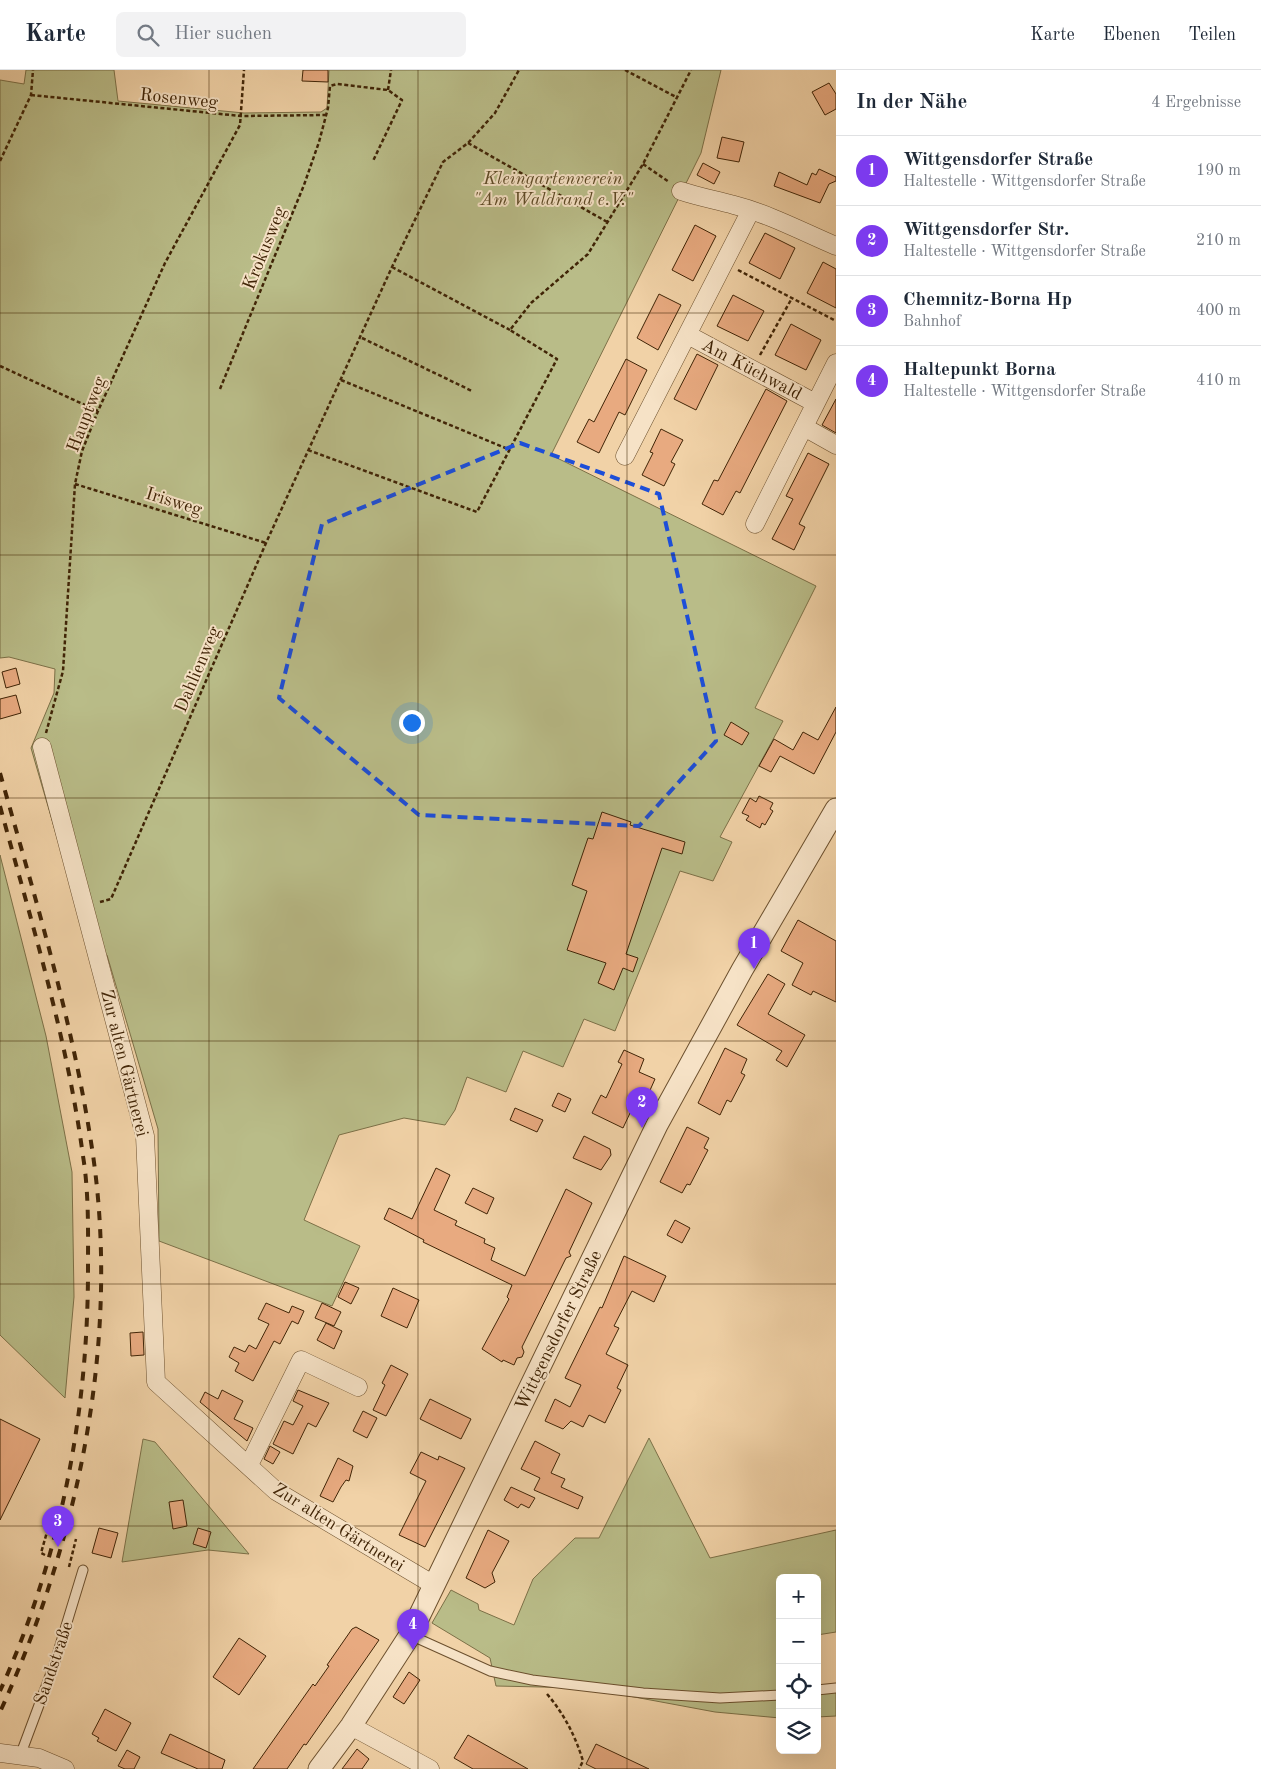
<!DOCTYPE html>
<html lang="de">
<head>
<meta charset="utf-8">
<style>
  :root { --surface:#fff; --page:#f2f2f3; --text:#1f2937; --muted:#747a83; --line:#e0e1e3; --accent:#7c3aed }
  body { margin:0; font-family:"Old Standard TT",serif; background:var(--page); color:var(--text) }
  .controls { position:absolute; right:15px; bottom:15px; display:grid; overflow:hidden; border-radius:8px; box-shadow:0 5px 20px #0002 }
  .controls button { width:45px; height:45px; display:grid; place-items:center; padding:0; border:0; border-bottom:1px solid var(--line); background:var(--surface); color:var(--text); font:25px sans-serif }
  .you { position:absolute; left:411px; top:652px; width:18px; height:18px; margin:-12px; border:4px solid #fff; border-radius:50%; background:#1a73e8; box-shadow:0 0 0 8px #1a73e833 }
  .badge { display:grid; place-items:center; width:32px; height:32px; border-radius:50%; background:var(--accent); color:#fff; font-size:16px; font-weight:700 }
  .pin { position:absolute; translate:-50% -41px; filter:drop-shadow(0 1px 2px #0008) }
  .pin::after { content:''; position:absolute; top:26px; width:18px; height:15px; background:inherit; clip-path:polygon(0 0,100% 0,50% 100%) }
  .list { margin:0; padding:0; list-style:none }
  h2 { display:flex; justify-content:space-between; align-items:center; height:65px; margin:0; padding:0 20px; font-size:21px }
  h2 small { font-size:16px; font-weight:400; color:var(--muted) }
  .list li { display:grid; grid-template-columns:32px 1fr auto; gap:15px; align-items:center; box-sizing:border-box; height:70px; padding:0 20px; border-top:1px solid var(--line) }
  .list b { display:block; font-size:19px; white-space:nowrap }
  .list p { margin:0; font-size:16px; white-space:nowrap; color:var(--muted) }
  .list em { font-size:16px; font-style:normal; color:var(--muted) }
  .icon { flex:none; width:28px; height:28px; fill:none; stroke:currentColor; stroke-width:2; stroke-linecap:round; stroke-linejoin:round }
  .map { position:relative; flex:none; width:836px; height:1699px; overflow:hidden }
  header { display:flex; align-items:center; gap:30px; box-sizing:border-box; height:70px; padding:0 25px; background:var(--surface); border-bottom:1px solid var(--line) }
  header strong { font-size:24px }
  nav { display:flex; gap:28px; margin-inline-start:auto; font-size:18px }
  .search { width:350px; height:45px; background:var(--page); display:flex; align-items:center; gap:12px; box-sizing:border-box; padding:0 18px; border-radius:8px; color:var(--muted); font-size:19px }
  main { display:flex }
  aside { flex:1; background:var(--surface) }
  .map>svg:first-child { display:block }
  .green { fill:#b9bc88; stroke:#7c7047 }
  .building { fill:#e8aa80; stroke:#402406 }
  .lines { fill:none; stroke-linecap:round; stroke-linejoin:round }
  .service-casing { stroke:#6c502e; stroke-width:11 }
  .minor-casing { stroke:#6c502e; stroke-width:19 }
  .tertiary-casing { stroke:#6c502e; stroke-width:23 }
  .path { stroke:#402406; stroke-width:2.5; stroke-dasharray:4 2.5; stroke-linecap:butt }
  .service { stroke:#f6e2c6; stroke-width:9 }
  .minor { stroke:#f6e2c6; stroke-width:18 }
  .tertiary { stroke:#f6e2c6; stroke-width:21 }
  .rail { stroke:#402406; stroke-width:4; stroke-dasharray:9 9; stroke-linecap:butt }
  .marked { fill:none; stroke:#1d4ed8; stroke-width:4; stroke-dasharray:10 6; stroke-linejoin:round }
  .grid { fill:none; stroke:#402406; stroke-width:1; stroke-opacity:0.55 }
  .labels { text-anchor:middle; stroke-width:4; stroke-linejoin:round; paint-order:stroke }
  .street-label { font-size:18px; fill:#402406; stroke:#f6e2c6 }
  .park-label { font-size:18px; font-style:italic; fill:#5e4a26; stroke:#f6e2c6 }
</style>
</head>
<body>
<header>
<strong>Karte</strong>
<div class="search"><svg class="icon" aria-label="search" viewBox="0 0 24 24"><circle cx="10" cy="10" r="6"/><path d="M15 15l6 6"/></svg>Hier suchen</div>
<nav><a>Karte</a><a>Ebenen</a><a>Teilen</a></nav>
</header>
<main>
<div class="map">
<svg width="836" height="1699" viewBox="0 0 836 1699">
  <rect width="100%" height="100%" fill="#f1d2a7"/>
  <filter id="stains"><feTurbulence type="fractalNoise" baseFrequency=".004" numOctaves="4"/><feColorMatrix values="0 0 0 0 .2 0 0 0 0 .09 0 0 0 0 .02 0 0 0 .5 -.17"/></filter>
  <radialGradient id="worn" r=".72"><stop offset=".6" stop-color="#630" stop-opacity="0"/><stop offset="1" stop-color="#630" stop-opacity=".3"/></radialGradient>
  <path class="green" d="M 26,0 L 114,0 L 118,31 L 244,43 L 321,42 L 327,38 L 329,0 L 721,0 L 701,83 L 551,385 L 816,516 L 755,638 L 783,651 L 720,767 L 732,772 L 713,811 L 680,801 L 615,961 L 584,949 L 563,997 L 523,981 L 506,1022 L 467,1007 L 455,1040 L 445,1055 L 404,1048 L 339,1065 L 304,1150 L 360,1176 L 332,1236 L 159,1171 L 158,1059 L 107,885 L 93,891 L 31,678 L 54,623 L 55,599 L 9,587 L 0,588 L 0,10 L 24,14 Z
    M 0,785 L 46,966 L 72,1102 L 74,1227 L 65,1328 L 0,1265 Z
    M 649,1368 L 710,1488 L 836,1460 L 836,1562 L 817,1565 L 817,1508 L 780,1508 L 780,1648 L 715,1642 L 586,1618 L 496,1616 L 490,1588 L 432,1553 L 451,1520 L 478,1534 L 479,1540 L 514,1555 L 533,1509 L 575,1468 L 599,1468 Z
    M 143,1369 L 155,1372 L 249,1484 L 208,1480 L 122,1492 Z
    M 817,1620 L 836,1621 L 836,1646 L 817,1647 Z"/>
  <path class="building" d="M 303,0 L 328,0 L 328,12 L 302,11 Z
    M 829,13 L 836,24 L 836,39 L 825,45 L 812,22 Z
    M 722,67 L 744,72 L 739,92 L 717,88 Z
    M 703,93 L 720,102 L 714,114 L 697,105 Z
    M 819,99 L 836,107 L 836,111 L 829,114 L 820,133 L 774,116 L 779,102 L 807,115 L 812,103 L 816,105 Z
    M 695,155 L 716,166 L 693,211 L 672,200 Z
    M 765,163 L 795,178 L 780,209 L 749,193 Z
    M 823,192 L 836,199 L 836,238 L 807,223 Z
    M 659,224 L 681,235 L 658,280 L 637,268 Z
    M 733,225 L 764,241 L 748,271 L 717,256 Z
    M 791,254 L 821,270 L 806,300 L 775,285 Z
    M 697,284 L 718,295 L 696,340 L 674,329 Z
    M 626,289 L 647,300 L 625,345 L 619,342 L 599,383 L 577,372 L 589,349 L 594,352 Z
    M 766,319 L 787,331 L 740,423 L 736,421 L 723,445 L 702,434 L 714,410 L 718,411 Z
    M 836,329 L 836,363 L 822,355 Z
    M 661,359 L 683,370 L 671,392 L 675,394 L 664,416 L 642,405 L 653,383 L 650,382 Z
    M 808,383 L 829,394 L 799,454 L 805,457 L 794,480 L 772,469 L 793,429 L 786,426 Z
    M 16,598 L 20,614 L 6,618 L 2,602 Z
    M 16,625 L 21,643 L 0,649 L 0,629 Z
    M 836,637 L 836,662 L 814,704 L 780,686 L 771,702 L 759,696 L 774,669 L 793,680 L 803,662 L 818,670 Z
    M 731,652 L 749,663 L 742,675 L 724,665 Z
    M 759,726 L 773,733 L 770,739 L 773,741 L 765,755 L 762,753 L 760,758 L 746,750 L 749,746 L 742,743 L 750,728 L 756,732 Z
    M 602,742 L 631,752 L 630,755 L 685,772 L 682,784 L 662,778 L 626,884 L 638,888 L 633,902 L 623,898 L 614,920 L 598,913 L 606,893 L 567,880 L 587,821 L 572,815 L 588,768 L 593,769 Z
    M 798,850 L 836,871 L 836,932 L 813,921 L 811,925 L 792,915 L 803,893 L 781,881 Z
    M 768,904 L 785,914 L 768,944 L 805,965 L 787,997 L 776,990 L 782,981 L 737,955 Z
    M 725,978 L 747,989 L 741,1003 L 745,1005 L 731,1032 L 727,1030 L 720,1045 L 698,1033 Z
    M 624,980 L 644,989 L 639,1002 L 655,1009 L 647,1027 L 639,1024 L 623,1058 L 592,1043 L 601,1025 L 606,1028 L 622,994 L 618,992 Z
    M 558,1023 L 571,1029 L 565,1042 L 552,1036 Z
    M 515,1038 L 543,1050 L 537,1062 L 510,1050 Z
    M 687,1057 L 709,1068 L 704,1078 L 708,1080 L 690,1115 L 687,1114 L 682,1123 L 660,1112 Z
    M 584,1066 L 610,1079 L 611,1085 L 601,1100 L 573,1088 Z
    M 436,1098 L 450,1105 L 434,1140 L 457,1151 L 455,1155 L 485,1169 L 484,1173 L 495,1178 L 491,1190 L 525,1206 L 566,1119 L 592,1133 L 569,1182 L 571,1186 L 566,1188 L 522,1277 L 524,1282 L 522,1287 L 517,1288 L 514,1295 L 503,1290 L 502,1292 L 482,1279 L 509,1229 L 507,1227 L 512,1215 L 423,1172 L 424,1170 L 384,1149 L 389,1138 L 412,1149 Z
    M 473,1118 L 494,1128 L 487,1144 L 465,1133 Z
    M 675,1150 L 690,1158 L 682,1173 L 667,1165 Z
    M 624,1186 L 666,1206 L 654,1232 L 632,1221 L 614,1256 L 619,1258 L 606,1284 L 628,1295 L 617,1318 L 621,1320 L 605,1353 L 589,1345 L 583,1357 L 571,1351 L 563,1359 L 545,1351 L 555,1329 L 570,1337 L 581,1315 L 565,1308 L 600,1237 L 602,1238 Z
    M 345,1212 L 359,1218 L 351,1234 L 338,1227 Z
    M 393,1218 L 419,1230 L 407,1258 L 381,1246 Z
    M 266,1233 L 289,1243 L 292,1236 L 304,1241 L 298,1254 L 292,1251 L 280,1274 L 274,1271 L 253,1311 L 235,1301 L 239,1293 L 229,1287 L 234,1277 L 245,1282 L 249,1275 L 256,1279 L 269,1254 L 258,1249 Z
    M 322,1233 L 341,1242 L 334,1256 L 315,1248 Z
    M 326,1253 L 342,1261 L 334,1279 L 317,1270 Z
    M 143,1262 L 144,1285 L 131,1286 L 130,1263 Z
    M 391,1295 L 408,1304 L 386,1346 L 373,1340 L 385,1315 L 382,1313 Z
    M 222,1320 L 243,1331 L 234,1349 L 253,1358 L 247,1371 L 200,1332 L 205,1322 L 218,1329 Z
    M 298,1320 L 329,1333 L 316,1357 L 308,1353 L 293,1384 L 273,1374 L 284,1351 L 293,1355 L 303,1336 L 293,1331 Z
    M 430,1329 L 471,1349 L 461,1369 L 420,1349 Z
    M 363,1341 L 377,1348 L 367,1368 L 353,1361 Z
    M 0,1349 L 40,1369 L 0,1450 Z
    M 535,1371 L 560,1384 L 551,1403 L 565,1409 L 561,1417 L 583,1427 L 578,1439 L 534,1420 L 540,1408 L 521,1399 Z
    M 270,1376 L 280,1382 L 273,1394 L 264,1389 Z
    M 421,1382 L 438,1390 L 439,1386 L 465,1398 L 425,1477 L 399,1465 L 426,1411 L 410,1403 Z
    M 338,1388 L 353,1396 L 349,1411 L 346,1410 L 341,1417 L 333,1432 L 320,1426 Z
    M 511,1417 L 535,1428 L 529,1438 L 521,1434 L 518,1438 L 504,1430 Z
    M 183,1430 L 187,1456 L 173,1459 L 169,1432 Z
    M 99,1458 L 118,1463 L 111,1488 L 92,1483 Z
    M 198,1458 L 211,1462 L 206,1478 L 193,1474 Z
    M 488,1460 L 509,1471 L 492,1503 L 495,1512 L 485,1518 L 466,1508 Z
    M 356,1557 L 379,1570 L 306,1675 L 304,1674 L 287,1699 L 253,1699 L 313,1614 L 315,1616 L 329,1596 L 327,1595 L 352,1559 Z
    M 239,1568 L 266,1586 L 239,1625 L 213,1607 Z
    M 409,1602 L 420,1610 L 404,1634 L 393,1627 Z
    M 105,1639 L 131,1653 L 116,1681 L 97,1671 L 99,1668 L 92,1664 Z
    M 170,1664 L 225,1690 L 222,1699 L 198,1699 L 161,1683 Z
    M 468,1665 L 528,1699 L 473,1699 L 454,1688 Z
    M 596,1674 L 649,1699 L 596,1699 L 586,1694 Z
    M 357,1679 L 369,1689 L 362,1699 L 342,1699 Z
    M 127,1680 L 140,1687 L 134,1699 L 125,1699 L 118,1696 Z"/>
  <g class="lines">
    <defs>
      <path id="service" d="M 410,1565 L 490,1601 L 532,1610 L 643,1623 L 720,1628 L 780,1625
        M 817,1620 L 836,1618
        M 20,1686 L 54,1595 L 83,1500"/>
      <path id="minor" d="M 681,121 C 699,127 716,130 734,135 C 769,144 803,162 836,176
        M 688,265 L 815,333
        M 804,357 L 836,375
        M 625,386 L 750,142
        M 755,454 L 836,293
        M 42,677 L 145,1066 L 156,1312 L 276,1421 L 434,1515
        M 249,1395 L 301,1290 L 358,1317
        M 351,1656 L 430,1699
        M 0,1683 L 39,1688 L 65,1699"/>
      <path id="tertiary" d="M 319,1699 L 351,1656 L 410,1565 L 657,1055 L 742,900 L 836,739"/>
    </defs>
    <use href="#service" class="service-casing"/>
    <use href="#minor" class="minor-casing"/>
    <use href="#tertiary" class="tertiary-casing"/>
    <path class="path" d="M 625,0 L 676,27
      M 388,20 L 391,0
      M 31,25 L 241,46 L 326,45
      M 468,73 L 609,153
      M 0,91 L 31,25 L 33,0
      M 643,94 L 669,112
      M 392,197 L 510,260
      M 738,200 L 836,251
      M 362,268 L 472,321
      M 760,285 L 792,228
      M 0,296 L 98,341
      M 341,310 L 508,379
      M 220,319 L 304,115 L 319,72 L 328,38 L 330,16 L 337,14 L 388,20 L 402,30 L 373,91
      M 308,380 L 477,442 L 557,289 L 510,260 L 531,233 L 588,184 L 643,94 L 691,0
      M 75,414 L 266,473
      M 46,663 L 63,601 L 75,414 L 82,381 L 98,341 L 165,193 L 240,55 L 244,0
      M 100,832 L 111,829 L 266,473 L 392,197 L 443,92 L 468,73 L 495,43 L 519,0
      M 45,1485 L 41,1483 L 47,1462
      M 69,1497 L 76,1469
      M 547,1624 C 564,1644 575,1665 583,1691 L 579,1699"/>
    <use href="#service" class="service"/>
    <use href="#minor" class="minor"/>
    <use href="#tertiary" class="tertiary"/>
    <path class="rail" d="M 0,703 C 35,828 74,955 93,1085 C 120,1273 78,1471 0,1642
      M 0,736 C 31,851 67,967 83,1086 C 89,1123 88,1162 88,1200 C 88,1345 60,1489 0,1621"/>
  </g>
  <path class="marked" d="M 520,373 L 659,424 L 716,671 L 639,756 L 419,745 L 279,628 L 322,454 Z"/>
  <path class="grid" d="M 209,0 L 209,1699M 418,0 L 418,1699M 627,0 L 627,1699M 0,243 L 836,243M 0,485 L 836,485M 0,728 L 836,728M 0,971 L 836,971M 0,1214 L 836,1214M 0,1456 L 836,1456"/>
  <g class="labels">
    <g class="street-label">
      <text transform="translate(179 28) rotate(6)" y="6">Rosenweg</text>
      <text transform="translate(264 178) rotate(-68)" y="6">Krokusweg</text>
      <text transform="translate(752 299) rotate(28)" y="6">Am Küchwald</text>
      <text transform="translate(86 344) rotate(-69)" y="6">Hauptweg</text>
      <text transform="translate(174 431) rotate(17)" y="6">Irisweg</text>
      <text transform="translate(197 599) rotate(-67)" y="6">Dahlienweg</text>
      <text transform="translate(125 993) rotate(76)" y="6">Zur alten Gärtnerei</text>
      <text transform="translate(558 1260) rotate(-64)" y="6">Wittgensdorfer Straße</text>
      <text transform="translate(339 1457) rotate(32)" y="6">Zur alten Gärtnerei</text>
      <text transform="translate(53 1593) rotate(-71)" y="6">Sandstraße</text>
    </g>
    <g class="park-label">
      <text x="553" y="114">Kleingartenverein<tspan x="553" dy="21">"Am Waldrand e.V."</tspan></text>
    </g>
  </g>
  <rect width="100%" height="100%" filter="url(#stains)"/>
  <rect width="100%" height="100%" fill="url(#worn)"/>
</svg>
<div class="controls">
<button>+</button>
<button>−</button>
<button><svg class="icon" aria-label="locate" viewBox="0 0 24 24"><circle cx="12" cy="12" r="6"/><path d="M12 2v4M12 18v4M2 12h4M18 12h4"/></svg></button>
<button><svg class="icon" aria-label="layers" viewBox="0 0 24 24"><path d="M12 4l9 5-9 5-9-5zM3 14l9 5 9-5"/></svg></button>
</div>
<div class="you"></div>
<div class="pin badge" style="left:754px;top:899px">1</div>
<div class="pin badge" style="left:642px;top:1058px">2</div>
<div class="pin badge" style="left:58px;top:1477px">3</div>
<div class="pin badge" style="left:413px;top:1580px">4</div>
</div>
<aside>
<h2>In der Nähe<small>4 Ergebnisse</small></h2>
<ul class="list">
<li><span class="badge">1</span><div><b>Wittgensdorfer Straße</b><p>Haltestelle · Wittgensdorfer Straße</p></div><em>190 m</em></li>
<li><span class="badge">2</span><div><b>Wittgensdorfer Str.</b><p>Haltestelle · Wittgensdorfer Straße</p></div><em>210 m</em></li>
<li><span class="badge">3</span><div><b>Chemnitz-Borna Hp</b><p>Bahnhof</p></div><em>400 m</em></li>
<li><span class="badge">4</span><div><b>Haltepunkt Borna</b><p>Haltestelle · Wittgensdorfer Straße</p></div><em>410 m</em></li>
</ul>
</aside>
</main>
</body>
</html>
